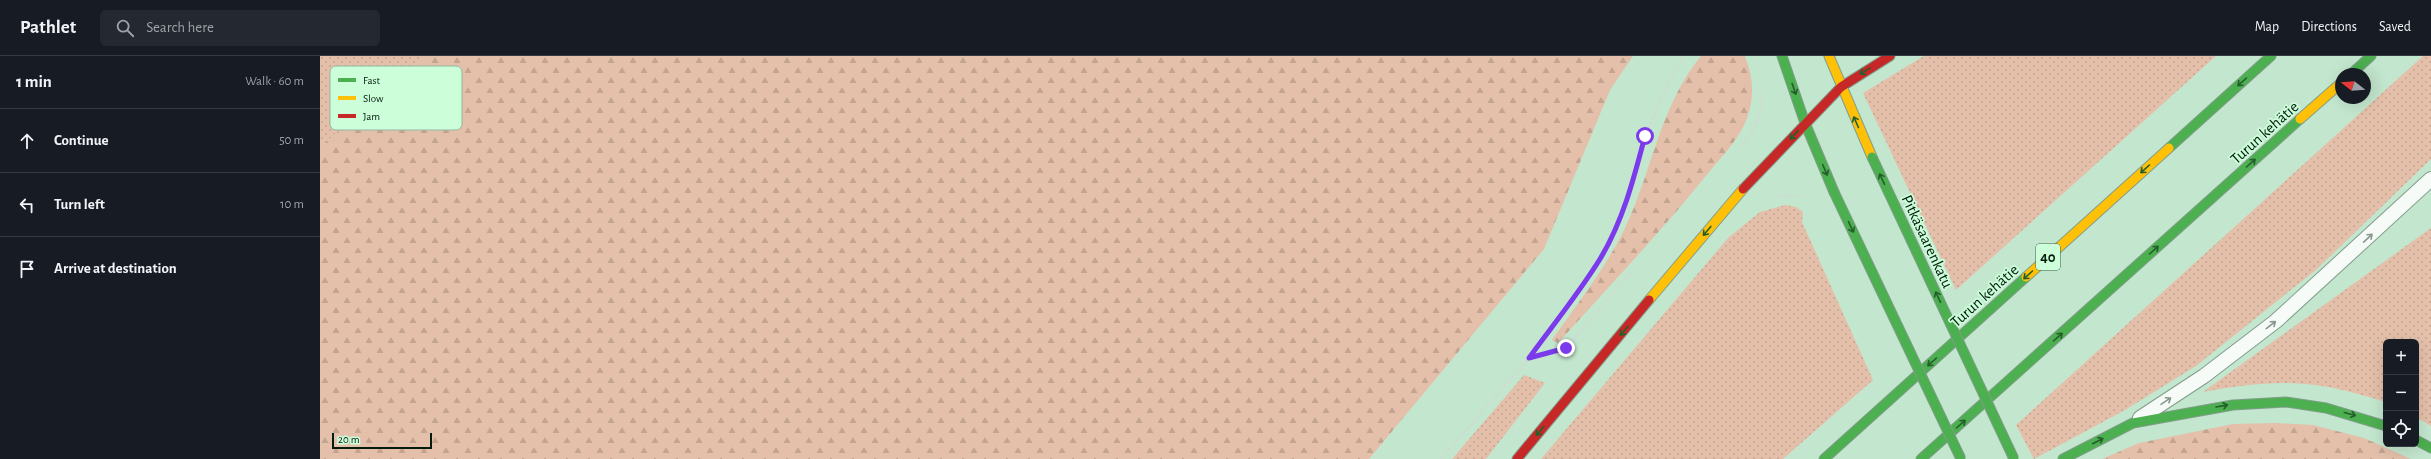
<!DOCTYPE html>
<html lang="en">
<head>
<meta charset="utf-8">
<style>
  :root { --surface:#171b24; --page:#242831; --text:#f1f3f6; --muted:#9ea1a6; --line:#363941 }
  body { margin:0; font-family:"Alegreya Sans",sans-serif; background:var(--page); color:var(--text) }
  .controls { position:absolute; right:12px; bottom:12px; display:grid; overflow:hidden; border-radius:6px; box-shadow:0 4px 16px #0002 }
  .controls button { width:36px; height:36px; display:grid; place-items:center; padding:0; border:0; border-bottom:1px solid var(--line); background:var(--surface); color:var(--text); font:20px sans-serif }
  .compass { position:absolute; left:2015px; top:12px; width:36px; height:36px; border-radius:50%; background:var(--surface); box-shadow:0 4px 16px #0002; rotate:287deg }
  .scale { position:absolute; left:12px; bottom:10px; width:100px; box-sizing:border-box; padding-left:4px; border:2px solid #041c0d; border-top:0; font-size:11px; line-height:14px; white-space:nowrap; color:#041c0d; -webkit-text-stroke:3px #ccfeda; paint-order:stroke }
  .stop { position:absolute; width:12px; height:12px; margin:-9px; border:3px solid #7c3aed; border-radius:50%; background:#fff }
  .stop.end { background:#7c3aed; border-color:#fff; box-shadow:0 1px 4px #0008 }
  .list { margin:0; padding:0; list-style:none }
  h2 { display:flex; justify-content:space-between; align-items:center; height:52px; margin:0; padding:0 16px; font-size:17px }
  h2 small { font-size:13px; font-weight:400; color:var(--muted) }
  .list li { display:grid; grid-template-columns:26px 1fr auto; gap:12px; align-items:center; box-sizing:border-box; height:64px; padding:0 16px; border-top:1px solid var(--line) }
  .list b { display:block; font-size:15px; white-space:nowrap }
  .list em { font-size:13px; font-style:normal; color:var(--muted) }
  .icon { flex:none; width:22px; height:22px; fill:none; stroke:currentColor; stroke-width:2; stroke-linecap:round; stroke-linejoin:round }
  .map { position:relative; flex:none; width:2111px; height:403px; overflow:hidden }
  header { display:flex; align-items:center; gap:24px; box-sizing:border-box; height:56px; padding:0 20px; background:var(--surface); border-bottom:1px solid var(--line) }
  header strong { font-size:19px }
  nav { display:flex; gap:22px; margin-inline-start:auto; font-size:14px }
  .search { width:280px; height:36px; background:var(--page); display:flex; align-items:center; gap:10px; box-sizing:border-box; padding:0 14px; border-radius:6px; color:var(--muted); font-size:15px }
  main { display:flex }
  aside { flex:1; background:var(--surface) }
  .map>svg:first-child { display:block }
  .grass { fill:url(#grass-dots) }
  .forest { fill:url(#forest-firs) }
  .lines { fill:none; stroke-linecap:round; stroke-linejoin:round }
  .lane-casing { stroke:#839d8b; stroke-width:16 }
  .fast-casing { stroke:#839d8b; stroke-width:11 }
  .slow-casing { stroke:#839d8b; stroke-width:11 }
  .jam-casing { stroke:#839d8b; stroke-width:11 }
  .path { stroke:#d0dad3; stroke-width:2.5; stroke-dasharray:2 2; stroke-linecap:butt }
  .lane { stroke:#f6fbf8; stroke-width:14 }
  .fast { stroke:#4caf50; stroke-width:9 }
  .slow { stroke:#ffc107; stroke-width:9 }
  .jam { stroke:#c62828; stroke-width:9 }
  .fast-bridge-casing { stroke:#839d8b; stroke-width:11; stroke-linecap:butt }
  .fast-bridge { stroke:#4caf50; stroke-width:9 }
  .oneway { stroke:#245e2b }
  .oneway2 { stroke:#89978e }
  .route { stroke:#7c3aed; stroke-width:5 }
  .labels { text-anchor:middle; stroke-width:3.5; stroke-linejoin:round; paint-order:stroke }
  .shield { fill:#ccfeda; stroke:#40604a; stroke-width:1 }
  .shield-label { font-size:15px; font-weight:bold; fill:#041c0d }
  .street-label { font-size:16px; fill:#041c0d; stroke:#ccfeda }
  .key { fill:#ccfeda; stroke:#90ba9c; stroke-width:1 }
  .key-label { font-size:11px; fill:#041c0d }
</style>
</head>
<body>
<header>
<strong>Pathlet</strong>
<div class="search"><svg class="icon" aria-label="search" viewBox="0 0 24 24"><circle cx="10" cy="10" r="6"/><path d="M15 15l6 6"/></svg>Search here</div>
<nav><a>Map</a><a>Directions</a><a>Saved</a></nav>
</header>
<main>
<aside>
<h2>1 min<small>Walk · 60 m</small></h2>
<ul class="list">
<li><svg class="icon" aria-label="ahead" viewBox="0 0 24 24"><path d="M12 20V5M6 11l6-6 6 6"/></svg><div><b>Continue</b></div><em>50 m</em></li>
<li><svg class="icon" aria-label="left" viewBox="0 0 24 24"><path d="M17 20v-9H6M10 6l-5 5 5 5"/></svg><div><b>Turn left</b></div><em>10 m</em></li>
<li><svg class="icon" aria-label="arrive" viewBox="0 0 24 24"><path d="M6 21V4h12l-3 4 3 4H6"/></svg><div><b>Arrive at destination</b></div></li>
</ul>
</aside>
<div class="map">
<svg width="2111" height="403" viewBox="0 0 2111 403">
  <defs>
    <pattern id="grass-dots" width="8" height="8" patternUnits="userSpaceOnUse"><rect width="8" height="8" fill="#e4c0aa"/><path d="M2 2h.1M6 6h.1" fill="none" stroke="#c2a491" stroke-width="1.8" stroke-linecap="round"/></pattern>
    <pattern id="forest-firs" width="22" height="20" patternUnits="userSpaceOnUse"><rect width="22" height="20" fill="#e4c0aa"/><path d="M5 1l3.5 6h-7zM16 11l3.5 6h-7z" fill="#c2a491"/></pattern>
  </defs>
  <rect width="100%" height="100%" fill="#c3e6ce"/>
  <path class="grass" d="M 0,0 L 106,0 L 0,91 Z
    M 1604,0 L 1896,0 L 1636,234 L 1543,37 Z
    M 2103,0 L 2111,0 L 2111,103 L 1997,213 L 1876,310 L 1805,354 L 1714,403 L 1696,369 Z
    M 1465,149 L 1476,151 L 1483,156 L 1482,166 L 1553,324 L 1463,403 L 1221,403 L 1408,182 L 1440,156 Z
    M 2111,172 L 2111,370 L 2096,361 L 2096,286 L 2066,286 L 2066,347 C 2056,342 2045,340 2034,337 C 1978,322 1940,326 1883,336 Z
    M 1204,319 L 1225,327 L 1166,403 L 1132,403 Z"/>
  <path class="forest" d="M 106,0 L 1313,0 L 1290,34 L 1224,193 L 1049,403 L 0,403 L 0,91 Z
    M 1381,0 L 1425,0 C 1433,21 1435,40 1427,62 C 1420,82 1402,100 1389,116 C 1342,175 1289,230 1238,287 L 1232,284 C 1257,248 1285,213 1304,174 C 1332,117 1339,51 1381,0 Z
    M 1956,367 L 1993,369 L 2044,382 L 2091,403 L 1782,403 L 1819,387 L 1913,368 Z"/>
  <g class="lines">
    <defs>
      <path id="lane" d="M 1820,362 L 1884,320 L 1956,265 L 2111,123"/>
      <path id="fast" d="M 1462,0 L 1485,67 L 1514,136
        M 2031,18 L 2051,0
        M 1849,92 L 1951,0
        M 2096,384 L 2111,392
        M 1504,403 L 1706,221
        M 1601,403 L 1980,63
        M 1743,403 L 1813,367 L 1913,349 L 1966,346 L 2006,352 L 2066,370"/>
      <path id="slow" d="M 1509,0 L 1552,101
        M 1980,63 L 2021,27
        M 1706,221 L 1849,92
        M 1329,244 L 1423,133"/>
      <path id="jam" d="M 1423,133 L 1521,31 L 1570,0
        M 1197,403 L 1329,244"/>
    </defs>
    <use href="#lane" class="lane-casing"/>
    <use href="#fast" class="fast-casing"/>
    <use href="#slow" class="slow-casing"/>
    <use href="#jam" class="jam-casing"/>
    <path class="path" d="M 1422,90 C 1434,75 1444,56 1442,36
      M 1458,141 L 1476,139 L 1484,142
      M 1209,302 L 1246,292 L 1311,217
      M 1121,403 L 1209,302 L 1280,202 L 1298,165 L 1313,125 L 1325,80 L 1346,32 L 1364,0"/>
    <use href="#lane" class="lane"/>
    <use href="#fast" class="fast"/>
    <use href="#slow" class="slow"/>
    <use href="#jam" class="jam"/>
    <defs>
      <path id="fast-bridge" d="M 1552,101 L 1694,403
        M 1514,136 L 1641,403"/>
    </defs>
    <use href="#fast-bridge" class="fast-bridge-casing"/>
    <use href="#fast-bridge" class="fast-bridge"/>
  </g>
  <defs><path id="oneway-shaft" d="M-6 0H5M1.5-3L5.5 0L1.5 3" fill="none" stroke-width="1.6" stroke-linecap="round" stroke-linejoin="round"/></defs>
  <g class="oneway">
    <use href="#oneway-shaft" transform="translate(1545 15) rotate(148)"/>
    <use href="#oneway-shaft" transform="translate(1922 26) rotate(138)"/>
    <use href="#oneway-shaft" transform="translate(1474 33) rotate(71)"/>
    <use href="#oneway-shaft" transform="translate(1536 66) rotate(-114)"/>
    <use href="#oneway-shaft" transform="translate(1474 79) rotate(133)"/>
    <use href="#oneway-shaft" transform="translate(1931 107) rotate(-42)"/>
    <use href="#oneway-shaft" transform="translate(1825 113) rotate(138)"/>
    <use href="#oneway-shaft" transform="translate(1505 114) rotate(67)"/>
    <use href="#oneway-shaft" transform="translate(1562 123) rotate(-115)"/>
    <use href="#oneway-shaft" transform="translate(1531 171) rotate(65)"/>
    <use href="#oneway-shaft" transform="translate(1387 175) rotate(130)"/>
    <use href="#oneway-shaft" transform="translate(1834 194) rotate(-42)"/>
    <use href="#oneway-shaft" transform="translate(1708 219) rotate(138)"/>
    <use href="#oneway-shaft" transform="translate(1618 241) rotate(-115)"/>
    <use href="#oneway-shaft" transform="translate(1304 275) rotate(130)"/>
    <use href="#oneway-shaft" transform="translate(1738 281) rotate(-42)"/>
    <use href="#oneway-shaft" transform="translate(1612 306) rotate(138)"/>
    <use href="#oneway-shaft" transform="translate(1902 350) rotate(-10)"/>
    <use href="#oneway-shaft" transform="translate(2030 358) rotate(15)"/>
    <use href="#oneway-shaft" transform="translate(1641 368) rotate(-42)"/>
    <use href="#oneway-shaft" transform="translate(1220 375) rotate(130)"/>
    <use href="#oneway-shaft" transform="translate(1778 385) rotate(-27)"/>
  </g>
  <g class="oneway2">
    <use href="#oneway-shaft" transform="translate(2048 182) rotate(-43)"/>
    <use href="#oneway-shaft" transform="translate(1951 269) rotate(-38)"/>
    <use href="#oneway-shaft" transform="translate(1846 345) rotate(-34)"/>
  </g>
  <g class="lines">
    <path class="route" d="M 1246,292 L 1209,302 C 1233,269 1259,237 1280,203 C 1303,165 1314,122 1325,80"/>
  </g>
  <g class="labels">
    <rect class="shield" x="1716" y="188" width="24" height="26" rx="3"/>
    <g class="shield-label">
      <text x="1728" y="206">40</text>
    </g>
    <g class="street-label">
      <text transform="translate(1944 76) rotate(-42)" y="6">Turun kehätie</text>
      <text transform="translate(1608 185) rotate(65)" y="6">Pitkäsaarenkatu</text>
      <text transform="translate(1664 239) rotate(-42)" y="6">Turun kehätie</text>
    </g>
  </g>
  <rect x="10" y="10" width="132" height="64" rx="6" class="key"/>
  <rect x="18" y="22" width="18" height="4" fill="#4caf50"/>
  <rect x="18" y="40" width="18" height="4" fill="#ffc107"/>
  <rect x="18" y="58" width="18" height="4" fill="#c62828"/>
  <g class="key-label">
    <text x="43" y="28">Fast</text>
    <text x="43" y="46">Slow</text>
    <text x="43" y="64">Jam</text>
  </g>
</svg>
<div class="controls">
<button>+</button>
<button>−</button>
<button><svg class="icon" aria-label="locate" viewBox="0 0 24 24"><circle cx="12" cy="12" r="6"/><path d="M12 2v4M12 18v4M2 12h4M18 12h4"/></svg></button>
</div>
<svg class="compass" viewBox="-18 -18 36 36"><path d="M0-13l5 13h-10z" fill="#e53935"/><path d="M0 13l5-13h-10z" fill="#9ea1a6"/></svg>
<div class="scale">20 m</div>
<div class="stop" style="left:1325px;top:80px"></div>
<div class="stop end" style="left:1246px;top:292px"></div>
</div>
</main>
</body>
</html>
